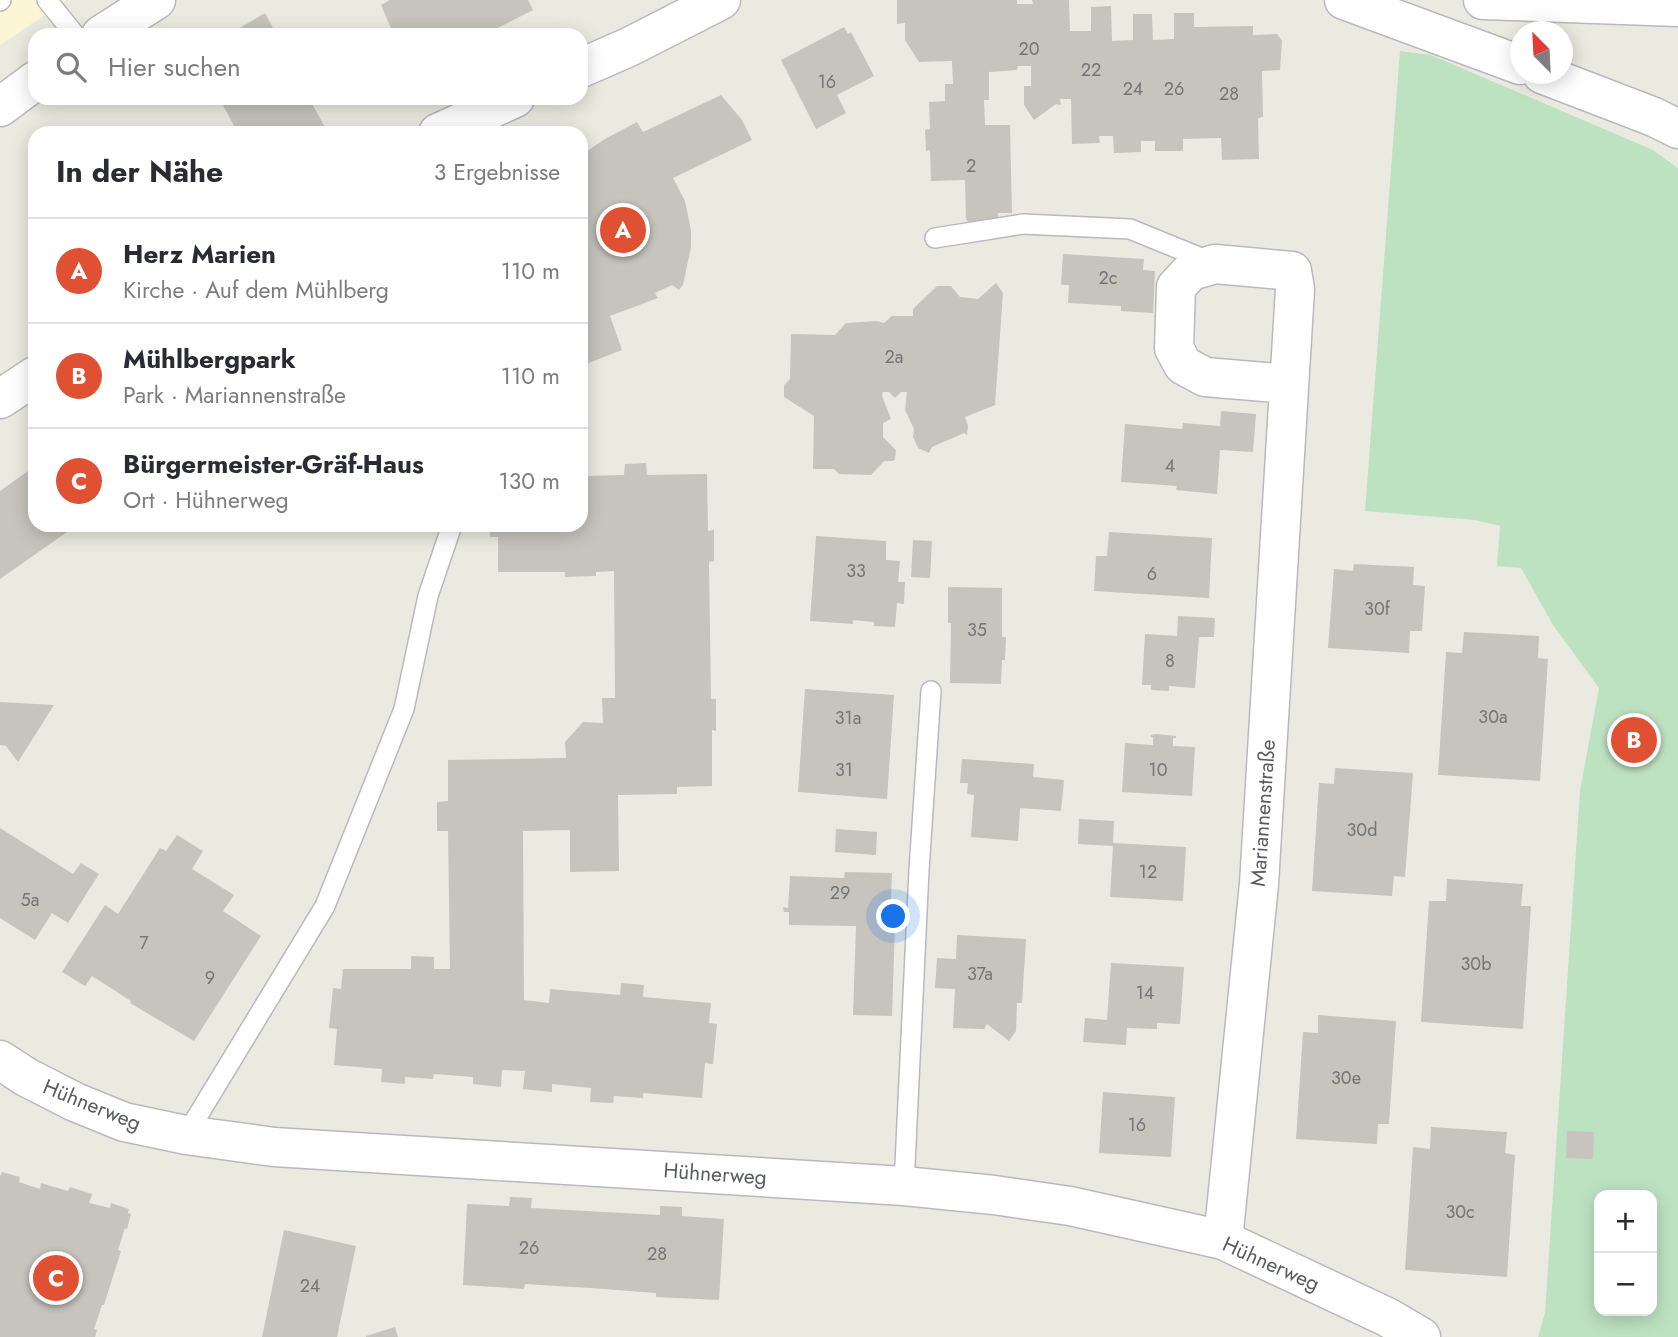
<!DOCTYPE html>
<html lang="de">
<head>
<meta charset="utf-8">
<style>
  :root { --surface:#fff; --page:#f2f2f3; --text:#2b2b33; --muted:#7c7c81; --line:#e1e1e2; --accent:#e05032 }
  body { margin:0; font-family:Jost,sans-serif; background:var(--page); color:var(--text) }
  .controls { position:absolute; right:21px; bottom:21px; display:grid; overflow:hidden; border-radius:14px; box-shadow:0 4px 18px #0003 }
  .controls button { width:63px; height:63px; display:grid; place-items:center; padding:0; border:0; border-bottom:2px solid var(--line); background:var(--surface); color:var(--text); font:35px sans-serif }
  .compass { position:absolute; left:1510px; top:21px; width:63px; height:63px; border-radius:50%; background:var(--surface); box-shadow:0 4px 18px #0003; rotate:336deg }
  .you { position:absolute; left:894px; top:917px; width:24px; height:24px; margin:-18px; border:5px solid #fff; border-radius:50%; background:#1a73e8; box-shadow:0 0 0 10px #1a73e833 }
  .badge { display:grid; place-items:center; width:46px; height:46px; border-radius:50%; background:var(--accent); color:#fff; font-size:23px; font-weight:700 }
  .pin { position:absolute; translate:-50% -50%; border:4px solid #fff; box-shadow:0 2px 7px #0006 }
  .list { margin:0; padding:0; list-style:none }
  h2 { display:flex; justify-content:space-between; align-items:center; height:91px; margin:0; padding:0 28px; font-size:30px }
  h2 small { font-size:23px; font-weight:400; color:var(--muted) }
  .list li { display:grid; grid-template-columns:46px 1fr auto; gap:21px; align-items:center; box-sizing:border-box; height:105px; padding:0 28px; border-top:2px solid var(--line) }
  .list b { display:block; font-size:26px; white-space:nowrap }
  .list p { margin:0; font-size:23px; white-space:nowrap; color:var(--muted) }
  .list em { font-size:23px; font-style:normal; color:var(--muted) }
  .icon { flex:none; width:38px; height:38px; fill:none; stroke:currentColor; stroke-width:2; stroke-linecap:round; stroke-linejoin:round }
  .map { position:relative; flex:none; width:1678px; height:1337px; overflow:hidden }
  .search { position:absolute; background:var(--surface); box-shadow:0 4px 18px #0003; left:28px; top:28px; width:560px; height:77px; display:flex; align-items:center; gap:18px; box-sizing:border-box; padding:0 24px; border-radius:21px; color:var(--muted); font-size:26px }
  .panel { position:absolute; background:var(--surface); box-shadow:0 4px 18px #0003; left:28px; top:126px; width:560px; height:406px; border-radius:21px }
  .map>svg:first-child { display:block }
  .commercial { fill:#fcf6d5 }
  .green { fill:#bde2c1; fill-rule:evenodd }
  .building { fill:#c6c4bd }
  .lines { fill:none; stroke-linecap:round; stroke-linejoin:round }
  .service-casing { stroke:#b8b9be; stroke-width:22 }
  .minor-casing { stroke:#b8b9be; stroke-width:41 }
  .secondary-casing { stroke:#b6b8be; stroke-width:41 }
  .service { stroke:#fff; stroke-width:19 }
  .minor { stroke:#fff; stroke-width:38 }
  .secondary { stroke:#fff; stroke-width:38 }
  .labels { text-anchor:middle; stroke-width:5; stroke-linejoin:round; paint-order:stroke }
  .number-label { font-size:18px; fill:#747577 }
  .street-label { font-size:21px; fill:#595b60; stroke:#fff }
</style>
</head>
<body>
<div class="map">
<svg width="1678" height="1337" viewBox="0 0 1678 1337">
  <rect width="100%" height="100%" fill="#ebeae0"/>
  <path class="commercial" d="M 0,0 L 67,0 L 0,45 Z"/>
  <path class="green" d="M 1400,51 L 1431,55 L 1653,150 L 1678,168 L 1678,1337 L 1538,1337 L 1545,1313 L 1580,791 L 1599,688 L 1553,625 L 1521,568 L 1497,566 L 1500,526 L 1475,520 L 1365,511 ZM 1599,1195 L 1652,1195 L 1652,1311 L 1599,1311 Z"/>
  <path class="building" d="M 390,0 L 528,0 L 533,10 L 484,35 L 394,35 L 381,5 Z
    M 897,0 L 1017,0 L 1017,4 L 1033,4 L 1032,0 L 1069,0 L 1070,31 L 1091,31 L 1091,7 L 1111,6 L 1112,41 L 1133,40 L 1133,14 L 1152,14 L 1153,40 L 1174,39 L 1174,13 L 1194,13 L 1194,27 L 1253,26 L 1253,35 L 1277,34 L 1282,41 L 1280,70 L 1262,71 L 1263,117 L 1258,118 L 1259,159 L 1222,160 L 1221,138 L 1183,139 L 1183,151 L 1155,151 L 1155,141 L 1141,141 L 1141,152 L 1114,153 L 1113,136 L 1099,136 L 1100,143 L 1072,144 L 1071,99 L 1060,99 L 1061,105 L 1056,104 L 1034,120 L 1024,105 L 1024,86 L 1031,86 L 1031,66 L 1018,66 L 1017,70 L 989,72 L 989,100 L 984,100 L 985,125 L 1010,125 L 1012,213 L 998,213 L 998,218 L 974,230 L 966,219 L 965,180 L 931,181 L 930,150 L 926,151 L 925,130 L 930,129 L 929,102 L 945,101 L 945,84 L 953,84 L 952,61 L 919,62 L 905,40 L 905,23 L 897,24 Z
    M 265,13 L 277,35 L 228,35 Z
    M 844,27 L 848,34 L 851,32 L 874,76 L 837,95 L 846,113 L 816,129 L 781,60 Z
    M 721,95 L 742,120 L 752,140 L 673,178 L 685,201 L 691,230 L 691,247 L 683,285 L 679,290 L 672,285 L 655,293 L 658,298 L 610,316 L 622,350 L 581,366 L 581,155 L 605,139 L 637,122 L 643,132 Z
    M 219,98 L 309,98 L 327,131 L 322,133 L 238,133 Z
    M 1063,254 L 1144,259 L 1143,270 L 1155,271 L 1153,313 L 1121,311 L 1121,306 L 1068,303 L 1069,285 L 1061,285 Z
    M 996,283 L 1003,293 L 995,405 L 965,417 L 968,426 L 967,435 L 964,433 L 932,447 L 929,453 L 918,448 L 913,437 L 914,429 L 905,410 L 907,392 L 901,392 L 895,398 L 889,392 L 883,392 L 882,396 L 891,419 L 883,423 L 883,437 L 896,450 L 895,459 L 893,461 L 884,461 L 871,475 L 839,474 L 834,469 L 813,469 L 814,416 L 784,397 L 784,385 L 790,379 L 791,334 L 835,335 L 846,323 L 877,321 L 884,323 L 892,316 L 913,316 L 913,309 L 937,286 L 951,286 L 960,297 L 978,299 Z
    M 1221,411 L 1256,414 L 1253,452 L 1220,450 L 1217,494 L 1176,490 L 1177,486 L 1121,482 L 1125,424 L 1182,429 L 1183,423 L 1220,426 Z
    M 646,463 L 647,475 L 707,474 L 708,531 L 714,530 L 714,561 L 709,562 L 711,699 L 716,699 L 716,731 L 712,730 L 712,786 L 677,787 L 677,794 L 618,795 L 619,871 L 570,872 L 570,830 L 523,831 L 524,1000 L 549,1003 L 550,989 L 620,995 L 621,983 L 644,985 L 643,997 L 711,1003 L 709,1023 L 717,1024 L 713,1064 L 705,1063 L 702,1098 L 643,1093 L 643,1098 L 614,1096 L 613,1103 L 590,1102 L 591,1088 L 552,1084 L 552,1092 L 523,1089 L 525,1071 L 502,1070 L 501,1087 L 473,1084 L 473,1077 L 434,1074 L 433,1079 L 405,1077 L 405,1084 L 381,1082 L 382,1069 L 334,1065 L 337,1029 L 329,1028 L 333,988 L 341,989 L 343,969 L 411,969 L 411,956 L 434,957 L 434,969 L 450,969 L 448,831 L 437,831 L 437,802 L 448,801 L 448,760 L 566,758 L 565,742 L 583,722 L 603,723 L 602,698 L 615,698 L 614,571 L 596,572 L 596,576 L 565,577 L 565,572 L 498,572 L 498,537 L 490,537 L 490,525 L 581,525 L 581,464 L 586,464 L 586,476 L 624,475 L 625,464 Z
    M 35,466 L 35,525 L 77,525 L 0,579 L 0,491 Z
    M 1109,532 L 1212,538 L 1209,598 L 1094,591 L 1096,556 L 1107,556 Z
    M 816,536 L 886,541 L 886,560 L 900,561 L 898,582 L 905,582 L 904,604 L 897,603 L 895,627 L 874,626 L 874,622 L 853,620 L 853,624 L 810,621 Z
    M 913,540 L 932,541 L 930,578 L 911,577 Z
    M 1354,564 L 1414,567 L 1413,585 L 1425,586 L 1422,631 L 1410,631 L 1409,653 L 1328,648 L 1334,569 L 1353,571 Z
    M 948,587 L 1002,588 L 1002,637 L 1006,637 L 1005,660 L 1002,660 L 1001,684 L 950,683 L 951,623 L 948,623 Z
    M 1178,616 L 1215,618 L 1214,637 L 1199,637 L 1195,688 L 1169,686 L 1169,691 L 1151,690 L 1151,685 L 1142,685 L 1145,634 L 1177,636 Z
    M 1464,632 L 1539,636 L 1538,658 L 1548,659 L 1540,781 L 1438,775 L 1446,652 L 1462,653 Z
    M 805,689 L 894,695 L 887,799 L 798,792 Z
    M 0,702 L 54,705 L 18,762 L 6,746 L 0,745 Z
    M 1156,734 L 1176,736 L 1176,738 L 1173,738 L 1173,746 L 1195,747 L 1192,796 L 1122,792 L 1125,743 L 1153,745 L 1153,737 L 1151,737 L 1151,735 Z
    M 962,759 L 1034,764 L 1033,777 L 1064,780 L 1061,811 L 1020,808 L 1018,841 L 971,837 L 974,795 L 967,794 L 968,783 L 960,783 Z
    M 1335,768 L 1413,773 L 1405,877 L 1394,876 L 1392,896 L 1312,891 L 1319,783 L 1334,784 Z
    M 1079,819 L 1114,821 L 1113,843 L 1186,847 L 1183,901 L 1110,897 L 1113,846 L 1078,844 Z
    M 0,828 L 73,874 L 81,863 L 99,874 L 68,923 L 52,913 L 35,940 L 0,918 Z
    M 836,829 L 877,832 L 876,855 L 835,852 Z
    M 177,835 L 203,851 L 192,869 L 234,895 L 223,911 L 261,936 L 194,1041 L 130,1003 L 131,1001 L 92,976 L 85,986 L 62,972 L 105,905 L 118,914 L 160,848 L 166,851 Z
    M 845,872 L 892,873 L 890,924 L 895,924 L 892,1016 L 853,1015 L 856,926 L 789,925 L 789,912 L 784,912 L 783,907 L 788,908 L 790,876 L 844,878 Z
    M 1447,879 L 1523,884 L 1521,906 L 1531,906 L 1523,1029 L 1421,1022 L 1429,901 L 1446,901 Z
    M 957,935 L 1026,939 L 1022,1003 L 1017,1003 L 1016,1031 L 1009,1041 L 987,1024 L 984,1029 L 953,1028 L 955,989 L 935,988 L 937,958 L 956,959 Z
    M 1111,963 L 1184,967 L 1180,1024 L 1157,1023 L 1157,1029 L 1127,1028 L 1126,1045 L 1083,1042 L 1085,1018 L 1107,1020 Z
    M 1318,1015 L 1396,1021 L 1389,1124 L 1378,1124 L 1377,1144 L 1296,1139 L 1303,1032 L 1318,1033 Z
    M 1103,1092 L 1175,1097 L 1171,1157 L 1099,1153 Z
    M 1431,1127 L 1507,1132 L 1505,1153 L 1515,1155 L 1507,1277 L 1405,1270 L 1413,1147 L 1430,1149 Z
    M 1567,1131 L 1594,1132 L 1593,1159 L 1566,1158 Z
    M 2,1172 L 20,1177 L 19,1182 L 40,1189 L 41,1183 L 68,1191 L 70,1187 L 92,1194 L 89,1203 L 110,1208 L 111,1203 L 129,1209 L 128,1213 L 131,1214 L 127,1229 L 125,1228 L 118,1250 L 121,1251 L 104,1305 L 102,1305 L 94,1329 L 97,1330 L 95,1337 L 0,1337 L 0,1176 Z
    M 510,1197 L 532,1198 L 531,1208 L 660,1215 L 660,1206 L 682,1207 L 682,1216 L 724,1219 L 719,1300 L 656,1297 L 656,1293 L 590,1288 L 525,1284 L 524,1289 L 463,1285 L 467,1204 L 509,1206 Z
    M 284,1230 L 356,1246 L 337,1337 L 262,1337 Z
    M 395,1327 L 398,1337 L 366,1337 L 366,1336 Z"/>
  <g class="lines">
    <defs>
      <path id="service" d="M 47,0 L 75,35
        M 0,1 L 1,0
        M 935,238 L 1023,224 L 1130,229 L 1211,262
        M 186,1135 L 325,906 L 404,709 L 428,596 L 450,531 L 450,525
        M 904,1186 L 919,870 L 931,691"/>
      <path id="minor" d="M 1344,0 L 1520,65
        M 1483,0 L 1678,7
        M 581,68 L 629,47 L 721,0
        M 1542,74 L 1654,117 L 1678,129
        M 438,133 L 515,98
        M 0,399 L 35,376
        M 0,1060 L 26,1077 L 75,1102 L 124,1122 L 186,1135 L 274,1147 L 904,1186 L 994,1195 L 1070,1206 L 1223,1240 L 1387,1317 L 1421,1337
        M 1223,1240 L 1259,884 L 1295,289 L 1292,271 L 1215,264 L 1191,271 L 1176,287 L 1174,348 L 1183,365 L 1205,377 L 1289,384"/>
      <path id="secondary" d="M 101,35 L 156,0
        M 0,107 L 35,81"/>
    </defs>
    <use href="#service" class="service-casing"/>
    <use href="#minor" class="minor-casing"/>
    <use href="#secondary" class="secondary-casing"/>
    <use href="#service" class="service"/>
    <use href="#minor" class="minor"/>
    <use href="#secondary" class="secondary"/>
  </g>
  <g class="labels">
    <g class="number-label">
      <text x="1029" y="55">20</text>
      <text x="1091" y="76">22</text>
      <text x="827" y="88">16</text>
      <text x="1133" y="95">24</text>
      <text x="1174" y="95">26</text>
      <text x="1229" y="100">28</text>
      <text x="971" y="172">2</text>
      <text x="1108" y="284">2c</text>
      <text x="894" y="363">2a</text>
      <text x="1170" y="472">4</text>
      <text x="856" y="577">33</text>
      <text x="1152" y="580">6</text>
      <text x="1377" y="615">30f</text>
      <text x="977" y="636">35</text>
      <text x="1170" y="667">8</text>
      <text x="1493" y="723">30a</text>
      <text x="848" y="724">31a</text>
      <text x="844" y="776">31</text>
      <text x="1158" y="776">10</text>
      <text x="1362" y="836">30d</text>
      <text x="1148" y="878">12</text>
      <text x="840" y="899">29</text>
      <text x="30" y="906">5a</text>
      <text x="144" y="949">7</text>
      <text x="1476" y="970">30b</text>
      <text x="980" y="980">37a</text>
      <text x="210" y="984">9</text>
      <text x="1145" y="999">14</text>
      <text x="1346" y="1084">30e</text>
      <text x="1137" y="1131">16</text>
      <text x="1460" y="1218">30c</text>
      <text x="529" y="1254">26</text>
      <text x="657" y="1260">28</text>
      <text x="310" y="1292">24</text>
    </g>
    <g class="street-label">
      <text transform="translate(1263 813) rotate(-86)" y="7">Mariannenstraße</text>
      <text transform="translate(92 1105) rotate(22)" y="7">Hühnerweg</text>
      <text transform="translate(715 1174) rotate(4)" y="7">Hühnerweg</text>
      <text transform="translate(1271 1264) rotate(24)" y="7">Hühnerweg</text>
    </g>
  </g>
</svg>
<div class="controls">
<button>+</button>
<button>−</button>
</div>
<svg class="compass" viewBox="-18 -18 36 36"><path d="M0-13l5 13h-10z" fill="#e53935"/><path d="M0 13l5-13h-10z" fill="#7c7c81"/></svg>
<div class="you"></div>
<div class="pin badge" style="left:623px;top:230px">A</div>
<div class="pin badge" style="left:1634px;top:740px">B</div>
<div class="pin badge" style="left:56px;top:1278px">C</div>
<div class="search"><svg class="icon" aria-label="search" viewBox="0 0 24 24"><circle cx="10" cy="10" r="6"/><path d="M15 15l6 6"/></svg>Hier suchen</div>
<section class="panel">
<h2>In der Nähe<small>3 Ergebnisse</small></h2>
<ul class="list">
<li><span class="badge">A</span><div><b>Herz Marien</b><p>Kirche · Auf dem Mühlberg</p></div><em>110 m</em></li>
<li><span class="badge">B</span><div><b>Mühlbergpark</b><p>Park · Mariannenstraße</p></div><em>110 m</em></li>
<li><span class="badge">C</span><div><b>Bürgermeister-Gräf-Haus</b><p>Ort · Hühnerweg</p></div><em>130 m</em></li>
</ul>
</section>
</div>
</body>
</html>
